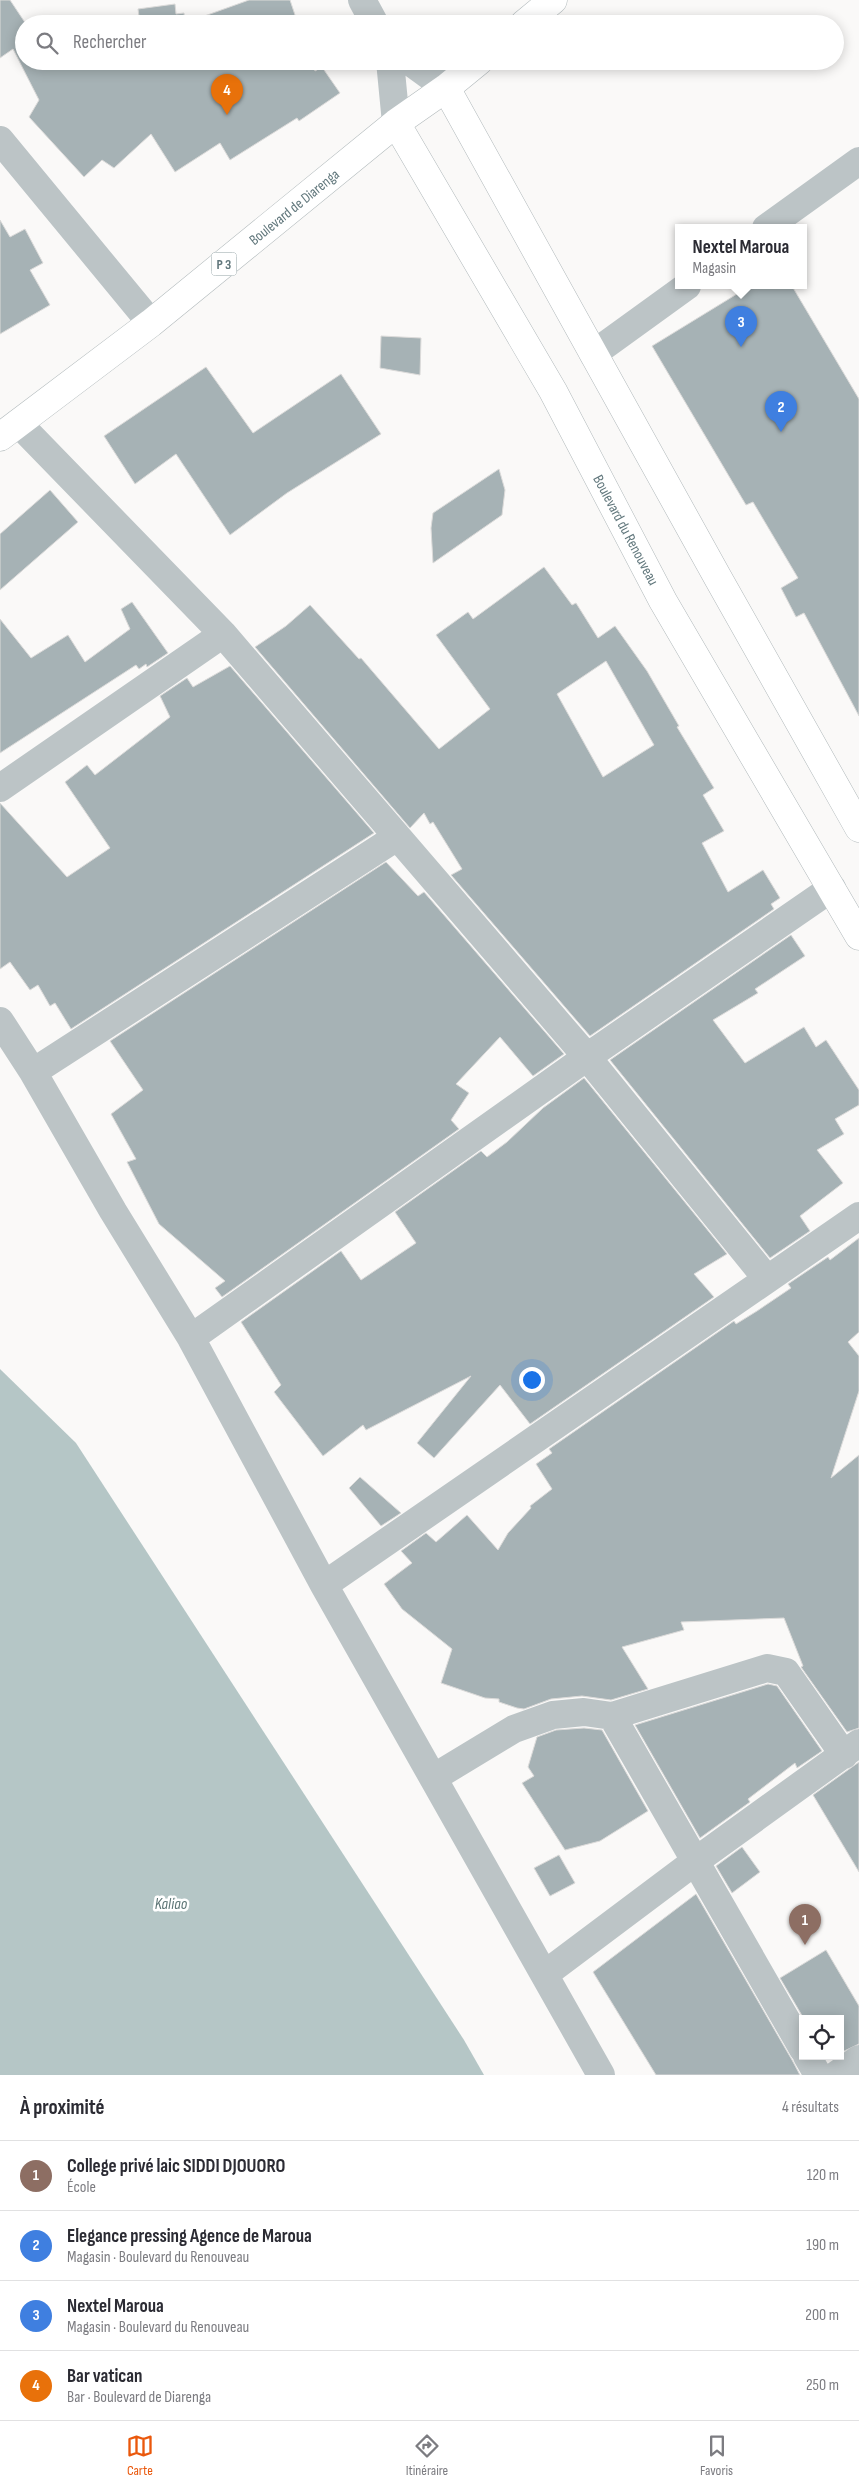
<!DOCTYPE html>
<html lang="fr">
<head>
<meta charset="utf-8">
<style>
  :root { --surface:#fff; --page:#f7f7f7; --text:#2b2b33; --muted:#7c7c81; --line:#e1e1e2; --accent:#ea580c }
  body { margin:0; font-family:"Sofia Sans Condensed",sans-serif; background:var(--page); color:var(--text) }
  .controls { position:absolute; right:15px; bottom:15px; display:grid; overflow:hidden; border-radius:0px; box-shadow:0 2px 12px #0003 }
  .controls button { width:45px; height:45px; display:grid; place-items:center; padding:0; border:0; border-bottom:1px solid var(--line); background:var(--surface); color:var(--text); font:25px sans-serif }
  .you { position:absolute; left:531px; top:1379px; width:18px; height:18px; margin:-12px; border:4px solid #fff; border-radius:50%; background:#1a73e8; box-shadow:0 0 0 8px #1a73e833 }
  .badge { display:grid; place-items:center; width:32px; height:32px; border-radius:50%; background:var(--accent); color:#fff; font-size:16px; font-weight:700 }
  .pin { position:absolute; translate:-50% -41px; filter:drop-shadow(0 1px 2px #0008) }
  .pin::after { content:''; position:absolute; top:26px; width:18px; height:15px; background:inherit; clip-path:polygon(0 0,100% 0,50% 100%) }
  .popup { position:absolute; left:675px; top:224px; width:132px; height:65px; box-sizing:border-box; display:grid; place-content:center; border-radius:0px; background:var(--surface); filter:drop-shadow(0 1px 4px #0005); font-size:16px; white-space:nowrap; color:var(--muted) }
  .popup b { font-size:19px; color:var(--text) }
  .popup::after { content:''; position:absolute; left:50%; top:100%; margin-left:-10px; border:10px solid transparent; border-top-color:var(--surface) }
  .list { margin:0; padding:0; list-style:none }
  h2 { display:flex; justify-content:space-between; align-items:center; height:65px; margin:0; padding:0 20px; font-size:21px }
  h2 small { font-size:16px; font-weight:400; color:var(--muted) }
  .list li { display:grid; grid-template-columns:32px 1fr auto; gap:15px; align-items:center; box-sizing:border-box; height:70px; padding:0 20px; border-top:1px solid var(--line) }
  .list b { display:block; font-size:19px; white-space:nowrap }
  .list p { margin:0; font-size:16px; white-space:nowrap; color:var(--muted) }
  .list em { font-size:16px; font-style:normal; color:var(--muted) }
  .icon { flex:none; width:28px; height:28px; fill:none; stroke:currentColor; stroke-width:2; stroke-linecap:round; stroke-linejoin:round }
  .map { position:relative; flex:none; width:859px; height:2075px; overflow:hidden }
  .search { position:absolute; background:var(--surface); box-shadow:0 2px 12px #0003; left:15px; right:15px; top:15px; height:55px; display:flex; align-items:center; gap:12px; box-sizing:border-box; padding:0 18px; border-radius:28px; color:var(--muted); font-size:19px }
  .sheet { height:345px; background:var(--surface) }
  nav { display:flex; justify-content:space-around; align-items:center; box-sizing:border-box; height:70px; border-top:1px solid var(--line); background:var(--surface); font-size:14px; color:var(--muted) }
  nav a { display:grid; justify-items:center; gap:2px }
  nav .on { color:var(--accent) }
  .map>svg:first-child { display:block }
  .water { fill:#b5c6c6 }
  .building { fill:#a6b2b5; stroke:#dcdbda; fill-rule:evenodd }
  .lines { fill:none; stroke-linecap:round; stroke-linejoin:round }
  .major-casing { stroke:#b1b9bb; stroke-width:29 }
  .minor { stroke:#bcc4c6; stroke-width:28 }
  .major { stroke:#fff; stroke-width:28 }
  .labels { text-anchor:middle; stroke-width:5; stroke-linejoin:round; paint-order:stroke }
  .shield { fill:#fff; stroke:#90a0a3; stroke-width:1 }
  .shield-label { font-size:14px; font-weight:bold; fill:#61777c }
  .street-label { font-size:15px; fill:#61777c; stroke:#fff }
  .water-label { font-size:16px; font-style:italic; fill:#5b7474; stroke:#fff }
</style>
</head>
<body>
<div class="map">
<svg width="859" height="2075" viewBox="0 0 859 2075">
  <rect width="100%" height="100%" fill="#faf9f8"/>
  <path class="water" d="M 0,1369 L 76,1443 L 464,2040 L 484,2075 L 0,2075 Z"/>
  <path class="building" d="M 0,0 L 10,0 L 26,24 L 24,24 L 24,61 L 312,61 L 315,71 L 322,67 L 340,93 L 299,121 L 297,118 L 230,160 L 220,143 L 175,172 L 151,134 L 114,168 L 102,160 L 84,177 L 29,117 L 39,100 L 13,49 L 0,58 Z
    M 249,0 L 290,0 L 298,24 L 140,24 L 138,9 L 175,4 L 176,14 L 184,13 L 185,23 Z
    M 75,18 L 77,24 L 34,24 Z
    M 0,220 L 10,237 L 25,229 L 43,263 L 30,270 L 50,305 L 0,334 Z
    M 750,286 L 792,286 L 859,399 L 859,716 L 804,613 L 796,617 L 781,588 L 798,578 L 753,502 L 746,505 L 652,346 Z
    M 381,336 L 421,338 L 420,375 L 380,368 Z
    M 206,367 L 253,433 L 341,374 L 381,434 L 287,493 L 230,535 L 176,454 L 135,484 L 104,436 Z
    M 499,469 L 505,490 L 502,515 L 433,563 L 431,528 L 433,513 Z
    M 50,490 L 78,522 L 0,590 L 0,534 Z
    M 544,567 L 572,605 L 576,603 L 598,638 L 615,626 L 647,671 L 679,726 L 677,727 L 714,788 L 703,795 L 724,831 L 702,843 L 728,892 L 763,870 L 780,898 L 771,904 L 774,909 L 590,1036 L 451,875 L 462,869 L 433,822 L 430,824 L 424,813 L 410,828 L 255,647 L 286,626 L 310,605 L 359,659 L 361,658 L 439,749 L 490,709 L 436,635 L 468,612 L 473,619 ZM 606,661 L 654,745 L 603,777 L 557,694 Z
    M 132,602 L 168,653 L 147,667 L 146,664 L 139,669 L 136,665 L 0,753 L 0,619 L 31,658 L 68,635 L 85,662 L 130,629 L 121,609 Z
    M 230,666 L 374,833 L 71,1029 L 55,1003 L 50,1006 L 38,985 L 30,990 L 10,962 L 0,969 L 0,803 L 67,877 L 110,848 L 65,782 L 87,765 L 95,775 L 170,717 L 160,696 L 187,678 L 193,687 Z
    M 386,862 L 418,896 L 424,892 L 564,1054 L 533,1076 L 500,1037 L 456,1084 L 469,1093 L 451,1120 L 459,1129 L 222,1297 L 215,1288 L 225,1281 L 159,1224 L 127,1162 L 136,1159 L 111,1114 L 143,1090 L 110,1041 Z
    M 791,935 L 805,956 L 755,989 L 758,993 L 713,1020 L 745,1063 L 804,1027 L 816,1047 L 826,1040 L 859,1090 L 859,1105 L 835,1119 L 844,1134 L 817,1150 L 843,1183 L 800,1216 L 810,1231 L 770,1258 L 610,1060 Z
    M 584,1078 L 727,1254 L 694,1274 L 714,1297 L 530,1424 L 500,1385 L 434,1458 L 417,1443 L 471,1376 L 366,1430 L 363,1425 L 323,1456 L 274,1392 L 281,1385 L 241,1322 L 341,1251 L 361,1280 L 416,1243 L 395,1212 L 481,1151 L 487,1157 L 507,1142 L 543,1108 Z
    M 859,1238 L 859,1332 L 848,1342 L 859,1356 L 859,1391 L 831,1478 L 859,1455 L 859,1728 L 847,1732 L 801,1667 L 803,1666 L 784,1618 L 681,1622 L 684,1630 L 622,1647 L 648,1689 L 611,1700 L 582,1696 L 551,1699 L 524,1709 L 517,1708 L 499,1702 L 499,1699 L 485,1698 L 441,1683 L 452,1649 L 402,1609 L 384,1584 L 412,1563 L 401,1551 L 426,1533 L 436,1542 L 467,1515 L 498,1550 L 508,1533 L 531,1508 L 530,1506 L 552,1489 L 536,1464 L 552,1453 L 549,1449 L 734,1321 L 736,1324 L 757,1311 L 791,1288 L 788,1284 L 828,1257 L 830,1260 Z
    M 360,1477 L 401,1513 L 381,1526 L 349,1488 Z
    M 768,1684 L 777,1686 L 822,1751 L 797,1768 L 795,1763 L 748,1799 L 750,1802 L 700,1838 L 635,1725 Z
    M 584,1728 L 602,1730 L 648,1811 L 600,1841 L 565,1850 L 522,1783 L 534,1776 L 528,1767 L 537,1737 L 556,1730 Z
    M 859,1762 L 859,1872 L 813,1795 Z
    M 742,1847 L 760,1872 L 732,1893 L 716,1866 Z
    M 559,1855 L 575,1883 L 550,1896 L 534,1868 Z
    M 696,1894 L 792,2060 L 800,2075 L 656,2075 L 593,1972 Z
    M 826,1950 L 859,2006 L 859,2044 L 840,2053 L 840,2019 L 804,2019 L 780,1978 Z"/>
  <g class="lines">
    <defs>
      <path id="major" d="M 524,24 L 553,0
        M 446,88 L 718,578 L 859,828
        M 396,123 L 553,391 L 663,601 L 859,936
        M 0,437 L 151,323 L 396,123 L 446,88 L 479,61"/>
    </defs>
    <use href="#major" class="major-casing"/>
    <path class="minor" d="M 362,0 L 375,24
      M 390,61 L 396,123
      M 409,61 L 446,88
      M 0,140 L 151,323
      M 766,228 L 859,161
      M 593,354 L 687,286
      M 18,423 L 223,634 L 587,1057 L 767,1279
      M 0,788 L 223,634
      M 0,1021 L 33,1072 L 113,1211 L 191,1338 L 324,1585 L 601,2075
      M 33,1072 L 397,837
      M 191,1338 L 587,1057 L 832,888
      M 324,1585 L 859,1216
      M 612,1716 L 803,2049
      M 433,1778 L 514,1729 L 553,1715 L 584,1712 L 612,1716 L 767,1668 L 786,1672 L 844,1755
      M 545,1974 L 697,1860 L 859,1743
      M 807,2056 L 818,2075
      M 836,2075 L 859,2059"/>
    <use href="#major" class="major"/>
  </g>
  <g class="labels">
    <rect class="shield" x="211.5" y="252.5" width="25" height="23" rx="4"/>
    <g class="shield-label">
      <text x="224" y="269">P 3</text>
    </g>
    <g class="street-label">
      <text transform="translate(294 207) rotate(-39)" y="5">Boulevard de Diarenga</text>
      <text transform="translate(626 530) rotate(62)" y="5">Boulevard du Renouveau</text>
    </g>
    <g class="water-label">
      <text x="171" y="1909">Kaliao</text>
    </g>
  </g>
</svg>
<div class="controls">
<button><svg class="icon" aria-label="locate" viewBox="0 0 24 24"><circle cx="12" cy="12" r="6"/><path d="M12 2v4M12 18v4M2 12h4M18 12h4"/></svg></button>
</div>
<div class="you"></div>
<div class="pin badge" style="left:805px;top:1945px;background:#8d6e63">1</div>
<div class="pin badge" style="left:781px;top:432px;background:#3f7fe0">2</div>
<div class="pin badge" style="left:741px;top:347px;background:#3f7fe0">3</div>
<div class="popup"><b>Nextel Maroua</b>Magasin</div>
<div class="pin badge" style="left:227px;top:115px;background:#e8710a">4</div>
<div class="search"><svg class="icon" aria-label="search" viewBox="0 0 24 24"><circle cx="10" cy="10" r="6"/><path d="M15 15l6 6"/></svg>Rechercher</div>
</div>
<section class="sheet">
<h2>À proximité<small>4 résultats</small></h2>
<ul class="list">
<li><span class="badge" style="background:#8d6e63">1</span><div><b>College privé laic SIDDI DJOUORO</b><p>École</p></div><em>120 m</em></li>
<li><span class="badge" style="background:#3f7fe0">2</span><div><b>Elegance pressing Agence de Maroua</b><p>Magasin · Boulevard du Renouveau</p></div><em>190 m</em></li>
<li><span class="badge" style="background:#3f7fe0">3</span><div><b>Nextel Maroua</b><p>Magasin · Boulevard du Renouveau</p></div><em>200 m</em></li>
<li><span class="badge" style="background:#e8710a">4</span><div><b>Bar vatican</b><p>Bar · Boulevard de Diarenga</p></div><em>250 m</em></li>
</ul>
</section>
<nav>
<a class="on"><svg class="icon" aria-label="map" viewBox="0 0 24 24"><path d="M3 6l6-2 6 2 6-2v14l-6 2-6-2-6 2zM9 4v14M15 6v14"/></svg>Carte</a>
<a><svg class="icon" aria-label="directions" viewBox="0 0 24 24"><path d="M12 3l9 9-9 9-9-9zM9 14v-3h6M13 9l2 2-2 2"/></svg>Itinéraire</a>
<a><svg class="icon" aria-label="saved" viewBox="0 0 24 24"><path d="M7 4h10v16l-5-4-5 4z"/></svg>Favoris</a>
</nav>
</body>
</html>
